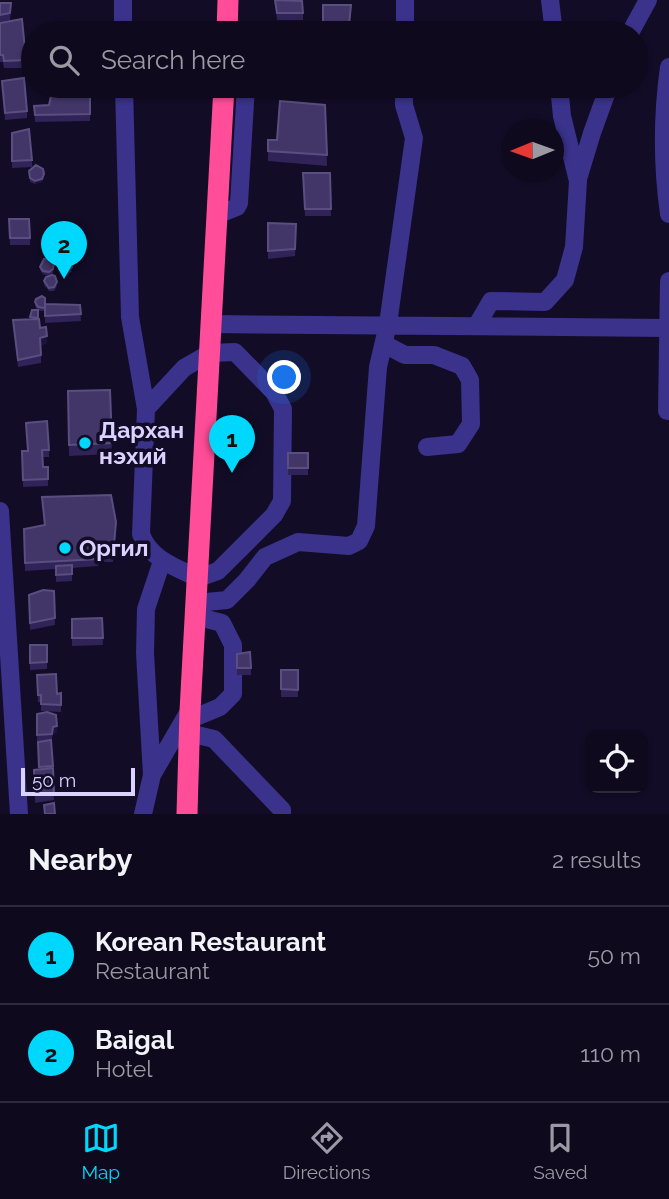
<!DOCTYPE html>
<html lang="en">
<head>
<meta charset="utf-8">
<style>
  :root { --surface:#0e091d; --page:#171226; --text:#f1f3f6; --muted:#9b9aa4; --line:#2e2a3b; --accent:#00d7fd }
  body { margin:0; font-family:Raleway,sans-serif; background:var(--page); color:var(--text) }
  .controls { position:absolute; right:21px; bottom:21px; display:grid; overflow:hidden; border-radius:14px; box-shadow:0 2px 5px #0004 }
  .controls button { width:63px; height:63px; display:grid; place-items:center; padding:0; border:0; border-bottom:2px solid var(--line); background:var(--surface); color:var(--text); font:35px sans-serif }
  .compass { position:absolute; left:501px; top:119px; width:63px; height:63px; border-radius:50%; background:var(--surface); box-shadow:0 2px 5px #0004; rotate:269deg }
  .scale { position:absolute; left:21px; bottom:18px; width:114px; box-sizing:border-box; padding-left:7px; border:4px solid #dad2ff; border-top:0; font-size:19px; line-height:24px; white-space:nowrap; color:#dad2ff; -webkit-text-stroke:5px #120c27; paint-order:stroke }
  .you { position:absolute; left:285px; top:378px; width:24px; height:24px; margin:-18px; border:5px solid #fff; border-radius:50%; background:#1a73e8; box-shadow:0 0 0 10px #1a73e833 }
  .badge { display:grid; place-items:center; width:46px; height:46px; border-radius:50%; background:var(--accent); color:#111; font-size:23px; font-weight:700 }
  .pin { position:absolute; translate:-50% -58px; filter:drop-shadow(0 2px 4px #0008) }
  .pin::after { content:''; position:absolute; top:37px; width:24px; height:21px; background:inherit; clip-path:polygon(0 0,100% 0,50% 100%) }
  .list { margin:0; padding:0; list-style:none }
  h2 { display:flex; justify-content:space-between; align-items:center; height:91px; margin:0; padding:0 28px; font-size:30px }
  h2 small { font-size:23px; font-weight:400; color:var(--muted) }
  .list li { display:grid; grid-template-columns:46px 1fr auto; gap:21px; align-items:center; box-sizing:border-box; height:98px; padding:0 28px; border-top:2px solid var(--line) }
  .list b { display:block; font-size:26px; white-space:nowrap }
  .list p { margin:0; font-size:23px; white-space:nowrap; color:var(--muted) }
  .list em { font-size:23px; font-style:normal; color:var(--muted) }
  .icon { flex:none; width:38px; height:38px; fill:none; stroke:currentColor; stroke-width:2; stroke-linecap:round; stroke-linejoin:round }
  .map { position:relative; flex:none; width:669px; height:814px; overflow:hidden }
  .search { position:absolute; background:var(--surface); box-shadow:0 2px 5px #0004; left:21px; right:21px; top:21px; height:77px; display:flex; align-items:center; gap:18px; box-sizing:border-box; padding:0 24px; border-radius:38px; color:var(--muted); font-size:26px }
  .sheet { height:287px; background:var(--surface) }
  nav { display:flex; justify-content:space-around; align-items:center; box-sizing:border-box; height:98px; border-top:2px solid var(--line); background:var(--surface); font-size:19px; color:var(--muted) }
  nav a { display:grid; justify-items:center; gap:4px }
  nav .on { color:var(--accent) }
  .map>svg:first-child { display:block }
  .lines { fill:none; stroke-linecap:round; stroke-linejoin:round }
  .minor { stroke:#3a328b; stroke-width:18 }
  .highway { stroke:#ff4d99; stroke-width:21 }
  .wall { fill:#302357 }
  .shaded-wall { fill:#1c123c }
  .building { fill:#423669; stroke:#5a4e80; stroke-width:2 }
  .poi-dot { fill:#00d7fd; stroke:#120c27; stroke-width:2.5 }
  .labels { text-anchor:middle; stroke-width:7; stroke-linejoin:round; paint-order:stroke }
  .poi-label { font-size:23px; font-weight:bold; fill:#dad2ff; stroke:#120c27; text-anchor:start }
</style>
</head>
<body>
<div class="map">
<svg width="669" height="814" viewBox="0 0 669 814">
  <rect width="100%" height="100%" fill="#120c27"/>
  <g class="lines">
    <path class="minor" d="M 123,0 L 123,33
      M 550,0 L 554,33
      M 405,33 L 405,0
      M 630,33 L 648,0
      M 669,67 C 662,117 662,164 669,214
      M 124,86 L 130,317 L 146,409
      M 578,179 L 592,133 L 609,86
      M 217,215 L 237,207 L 239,203 L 246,86
      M 211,324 L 667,328
      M 477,325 L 491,301 L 545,302 L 565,280 L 574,247 L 578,181 L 562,116 L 559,86
      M 384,344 L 405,355 L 434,355 L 462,366 L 470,380 L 471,424 L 458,444 L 427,447
      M 235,352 L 274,392 L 283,409 L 282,501 L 274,515 L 218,571 L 198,578 C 175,567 150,559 141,534 L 146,409 L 184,368 L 210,353 Z
      M 667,411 L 669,281
      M 0,511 L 19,814
      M 196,603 L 227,600 L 247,580 L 265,557 L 298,542 L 349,546 L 359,541 L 366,526 L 378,367 L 388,324 L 414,138 L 404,105 L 404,86
      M 189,720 L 220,707 L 233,694 L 233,645 L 222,623 L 195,616
      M 189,733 L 214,739 L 282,810 L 282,814
      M 152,775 L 145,653 L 146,609 L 162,561
      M 143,814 L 152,775 L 188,713"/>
    <path class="highway" d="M 227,33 L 228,0
      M 187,814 L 190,711 L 224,86"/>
  </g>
  <path class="wall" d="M 275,0 L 303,13 L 303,20 L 277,20 Z
    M 0,3 L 11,10 L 10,20 L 0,22 Z
    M 323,5 L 351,12 L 349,32 L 323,33 Z
    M 0,23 L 26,60 L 26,68 L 4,68 L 3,62 L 0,62 Z
    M 2,81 L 27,111 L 27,118 L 5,120 Z
    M 90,94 L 90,121 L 35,122 L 34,106 L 49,105 Z
    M 325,105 L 327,166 L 268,161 L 268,151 L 277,140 Z
    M 12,133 L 32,160 L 32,167 L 12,168 Z
    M 29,171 L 44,178 L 42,182 L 35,184 L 30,182 Z
    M 303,173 L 330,173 L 331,216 L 305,216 Z
    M 9,219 L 30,238 L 30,245 L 10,245 Z
    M 268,223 L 296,224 L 295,256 L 268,259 Z
    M 59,263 L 72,271 L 67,276 L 59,273 Z
    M 54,266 L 53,273 L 49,276 L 57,286 L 54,291 L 49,291 L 44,285 L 44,281 L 49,276 L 43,274 L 40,270 L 40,267 Z
    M 45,298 L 45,311 L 38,311 L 38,314 L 40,328 L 47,343 L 41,345 L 41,363 L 18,367 L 13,320 L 30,320 L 30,317 L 37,310 L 35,306 L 35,302 Z
    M 45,304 L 80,305 L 81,321 L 45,323 Z
    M 110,390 L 112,454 L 69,456 L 68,392 Z
    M 49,450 L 49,457 L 42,457 L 43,467 L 48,467 L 48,486 L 23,487 L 22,451 Z
    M 288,453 L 308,453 L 308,475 L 288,475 Z
    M 42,497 L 116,529 L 113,562 L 99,562 L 98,566 L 72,568 L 72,581 L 56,582 L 56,569 L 25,571 L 24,529 L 44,525 Z
    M 54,591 L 55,625 L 30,630 L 29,595 Z
    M 102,618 L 103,645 L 72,646 L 72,619 Z
    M 30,645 L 47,645 L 47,669 L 30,670 Z
    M 237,654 L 251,668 L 251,675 L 237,675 Z
    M 281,670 L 298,670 L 298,697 L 281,697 Z
    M 37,675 L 57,694 L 61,693 L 61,712 L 41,711 L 41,702 L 38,702 Z
    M 37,714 L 57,733 L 53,734 L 51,741 L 54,800 L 35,803 L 34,770 L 39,769 L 38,742 L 41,742 L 37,742 Z"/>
  <path class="shaded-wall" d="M 44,174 L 44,178 L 42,182 L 35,184 L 35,181 Z
    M 47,336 L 47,343 L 40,345 L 40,338 Z
    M 57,726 L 57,733 L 53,734 L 52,741 L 53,727 Z"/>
  <path class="building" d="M 275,0 L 302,1 L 303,13 L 277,13 Z
    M 0,3 L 11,3 L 10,13 L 0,15 Z
    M 323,5 L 351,5 L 349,25 L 323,26 Z
    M 22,19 L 26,60 L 4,61 L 3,55 L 0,55 L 0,23 Z
    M 24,78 L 27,111 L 5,113 L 2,81 Z
    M 90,94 L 90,114 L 35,115 L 34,106 L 49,105 L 51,96 Z
    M 280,101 L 325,105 L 327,155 L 268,151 L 268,140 L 277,140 Z
    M 29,129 L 32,160 L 12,161 L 12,133 Z
    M 36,165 L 43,169 L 44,174 L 42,179 L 35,181 L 30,178 L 29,171 Z
    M 303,173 L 330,173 L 331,209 L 305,209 Z
    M 9,219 L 29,219 L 30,238 L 10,238 Z
    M 268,223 L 296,224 L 295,249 L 268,251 Z
    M 44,259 L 51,259 L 54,263 L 53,269 L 49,272 L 43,271 L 40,267 Z
    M 62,259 L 68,259 L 72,267 L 67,272 L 59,269 L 59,263 Z
    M 52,275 L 55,276 L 57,282 L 54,287 L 49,288 L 44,281 L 46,277 Z
    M 42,296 L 45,298 L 45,308 L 38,307 L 35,302 L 36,299 Z
    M 45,304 L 80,305 L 81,314 L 45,316 Z
    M 32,310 L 38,310 L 38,318 L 30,317 Z
    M 39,319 L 40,328 L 46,327 L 47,336 L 40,338 L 41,355 L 18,360 L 13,320 Z
    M 110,390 L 112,443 L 69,445 L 68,391 Z
    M 47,421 L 49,450 L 42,450 L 43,467 L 48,467 L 48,479 L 23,480 L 22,451 L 28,451 L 26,423 Z
    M 288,453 L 308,453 L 308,468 L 288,468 Z
    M 111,495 L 116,522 L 113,555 L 99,555 L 98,559 L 25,563 L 24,529 L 45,525 L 42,497 Z
    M 72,565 L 72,574 L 56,575 L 56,566 Z
    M 43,590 L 54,591 L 55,618 L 30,623 L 29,595 Z
    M 102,618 L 103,638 L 72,638 L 72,619 Z
    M 30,645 L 47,645 L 47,662 L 30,663 Z
    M 250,652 L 251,668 L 237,668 L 237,654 Z
    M 281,670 L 298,670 L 298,690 L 281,689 Z
    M 56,674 L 57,694 L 61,693 L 61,705 L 41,704 L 41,695 L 38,695 L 37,675 Z
    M 47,712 L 56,715 L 57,726 L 53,727 L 52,734 L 37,735 L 37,714 Z
    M 51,740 L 53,766 L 39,767 L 38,742 Z
    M 53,768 L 54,793 L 35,795 L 34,770 Z
    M 54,803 L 55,814 L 45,814 L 44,805 Z"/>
  <g class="poi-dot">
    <circle cx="85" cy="443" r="7"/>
    <circle cx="65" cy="548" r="7"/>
  </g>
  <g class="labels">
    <g class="poi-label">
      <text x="99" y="438">Дархан<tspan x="99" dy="26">нэхий</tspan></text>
      <text x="79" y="556">Оргил</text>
    </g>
  </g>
</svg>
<div class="controls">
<button><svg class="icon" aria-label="locate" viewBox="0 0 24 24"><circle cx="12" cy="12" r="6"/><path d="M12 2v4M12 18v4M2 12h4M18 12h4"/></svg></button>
</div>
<svg class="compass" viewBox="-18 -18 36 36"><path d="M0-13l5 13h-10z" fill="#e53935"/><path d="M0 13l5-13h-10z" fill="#9b9aa4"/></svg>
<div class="scale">50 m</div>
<div class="you"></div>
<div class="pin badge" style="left:232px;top:473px">1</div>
<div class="pin badge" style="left:64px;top:279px">2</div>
<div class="search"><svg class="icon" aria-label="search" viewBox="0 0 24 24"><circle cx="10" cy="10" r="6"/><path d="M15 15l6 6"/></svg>Search here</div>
</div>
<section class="sheet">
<h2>Nearby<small>2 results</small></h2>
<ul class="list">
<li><span class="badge">1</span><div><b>Korean Restaurant</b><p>Restaurant</p></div><em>50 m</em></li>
<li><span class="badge">2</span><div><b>Baigal</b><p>Hotel</p></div><em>110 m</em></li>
</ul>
</section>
<nav>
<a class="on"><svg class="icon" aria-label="map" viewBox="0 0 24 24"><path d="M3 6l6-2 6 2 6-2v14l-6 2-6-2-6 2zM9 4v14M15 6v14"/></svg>Map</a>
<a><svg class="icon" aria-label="directions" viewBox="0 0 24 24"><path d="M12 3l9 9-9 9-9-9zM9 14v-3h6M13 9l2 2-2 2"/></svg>Directions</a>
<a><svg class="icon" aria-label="saved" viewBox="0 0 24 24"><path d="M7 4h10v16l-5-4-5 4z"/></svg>Saved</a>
</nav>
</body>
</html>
